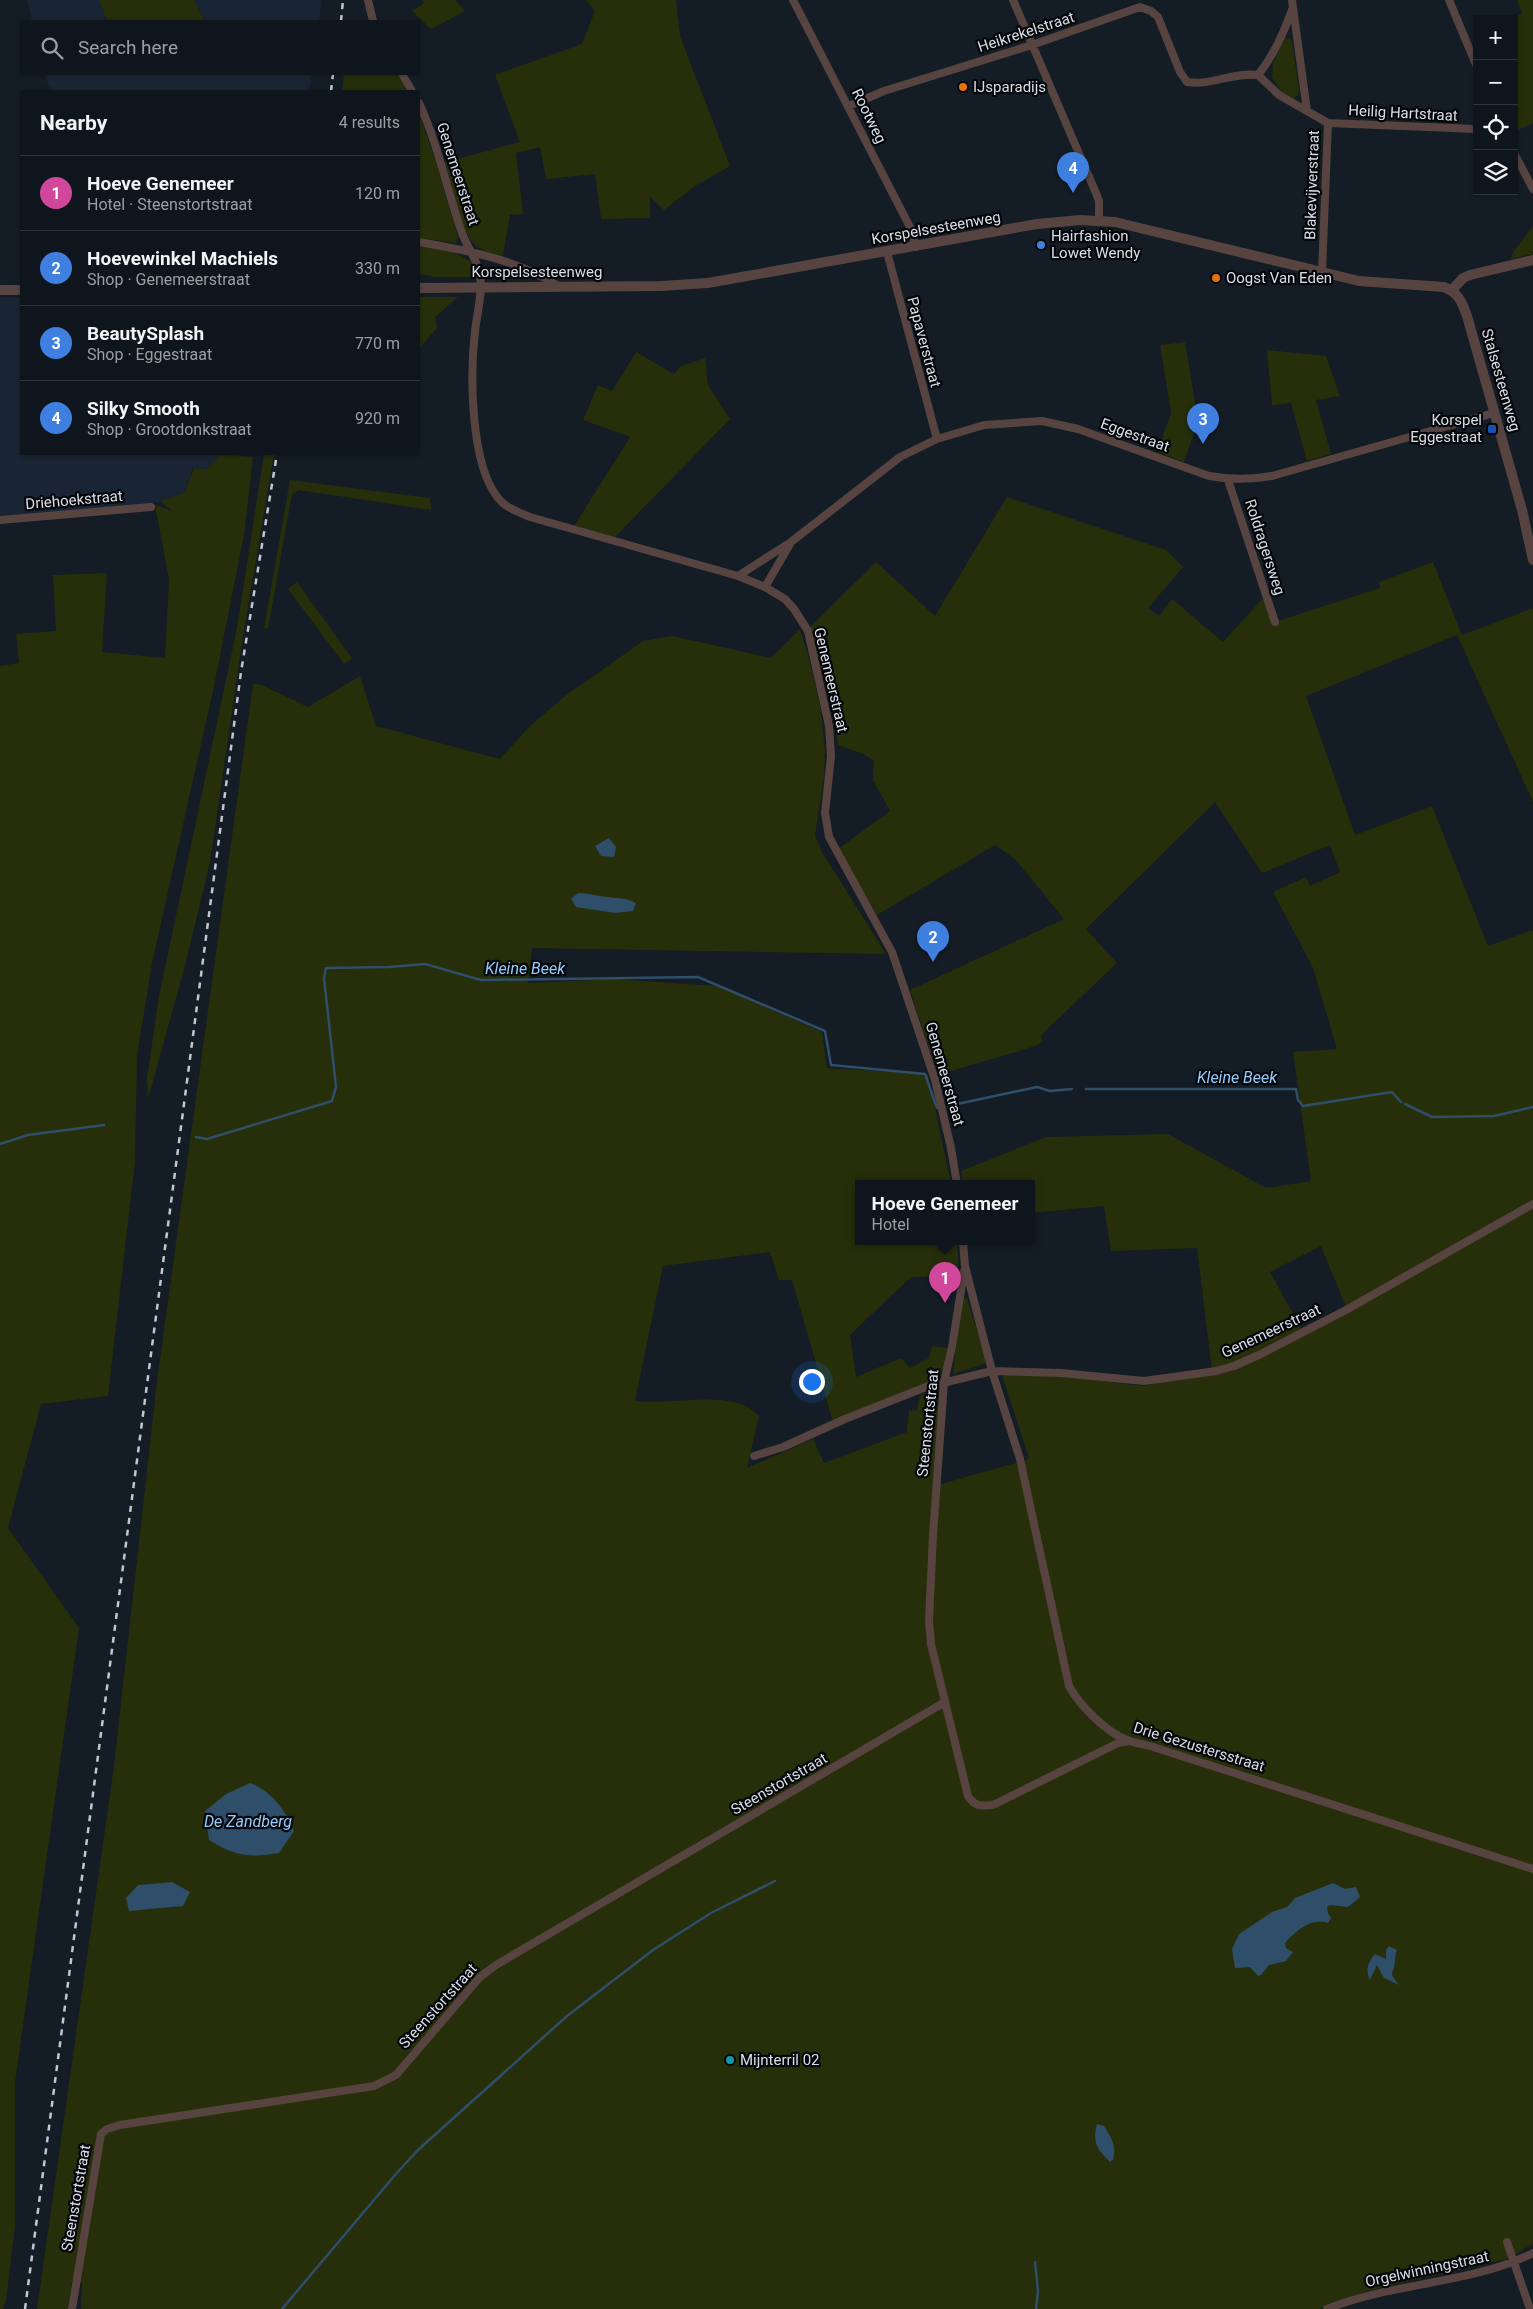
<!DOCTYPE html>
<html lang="en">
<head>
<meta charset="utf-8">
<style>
  :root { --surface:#0f151c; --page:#1d2229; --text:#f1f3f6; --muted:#9b9fa3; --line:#2f343b; --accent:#57c9e2 }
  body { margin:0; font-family:Roboto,sans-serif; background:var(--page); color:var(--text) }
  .controls { position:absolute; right:15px; top:15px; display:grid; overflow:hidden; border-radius:0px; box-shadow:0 1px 4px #0004 }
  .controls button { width:45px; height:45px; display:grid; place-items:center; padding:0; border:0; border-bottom:1px solid var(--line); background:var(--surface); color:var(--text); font:25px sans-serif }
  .you { position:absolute; left:811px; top:1381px; width:18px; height:18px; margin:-12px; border:4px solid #fff; border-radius:50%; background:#1a73e8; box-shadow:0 0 0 8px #1a73e833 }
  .badge { display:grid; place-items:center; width:32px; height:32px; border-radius:50%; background:var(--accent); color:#fff; font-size:16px; font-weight:700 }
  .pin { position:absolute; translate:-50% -41px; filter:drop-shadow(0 1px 2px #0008) }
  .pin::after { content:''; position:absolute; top:26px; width:18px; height:15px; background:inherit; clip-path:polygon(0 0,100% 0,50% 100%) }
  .popup { position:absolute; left:855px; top:1180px; width:180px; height:65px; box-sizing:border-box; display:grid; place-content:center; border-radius:0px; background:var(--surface); filter:drop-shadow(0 1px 4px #0005); font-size:16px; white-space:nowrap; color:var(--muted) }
  .popup b { font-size:19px; color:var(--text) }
  .popup::after { content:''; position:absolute; left:50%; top:100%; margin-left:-10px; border:10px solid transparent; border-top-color:var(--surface) }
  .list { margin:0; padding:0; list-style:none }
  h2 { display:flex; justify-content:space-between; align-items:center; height:65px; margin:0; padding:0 20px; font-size:21px }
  h2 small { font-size:16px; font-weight:400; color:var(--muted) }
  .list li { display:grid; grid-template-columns:32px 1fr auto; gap:15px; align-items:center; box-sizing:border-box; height:75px; padding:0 20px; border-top:1px solid var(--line) }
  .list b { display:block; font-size:19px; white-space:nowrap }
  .list p { margin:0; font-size:16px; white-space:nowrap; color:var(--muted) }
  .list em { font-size:16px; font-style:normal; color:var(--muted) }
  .icon { flex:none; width:28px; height:28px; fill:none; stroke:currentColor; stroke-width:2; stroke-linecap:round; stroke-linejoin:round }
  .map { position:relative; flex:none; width:1533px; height:2309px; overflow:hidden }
  .search { position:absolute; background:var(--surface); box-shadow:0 1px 4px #0004; left:20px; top:20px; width:400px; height:55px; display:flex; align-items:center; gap:12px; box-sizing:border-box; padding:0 18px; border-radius:0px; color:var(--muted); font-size:19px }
  .panel { position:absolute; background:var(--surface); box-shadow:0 1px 4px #0004; left:20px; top:90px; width:400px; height:365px; border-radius:0px }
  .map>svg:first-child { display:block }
  .built { fill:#192534 }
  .green { fill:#262f0a; fill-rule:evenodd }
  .water { fill:#2e4e69 }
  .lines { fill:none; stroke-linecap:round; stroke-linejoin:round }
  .stream { stroke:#2e4e69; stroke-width:2.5 }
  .minor { stroke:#574440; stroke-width:8 }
  .tertiary { stroke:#574440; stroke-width:10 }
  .rail { stroke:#c1c7ce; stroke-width:2.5; stroke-dasharray:6 6; stroke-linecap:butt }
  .food-dot { fill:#e8710a; stroke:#04060a; stroke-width:2 }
  .shop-dot { fill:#3f7fe0; stroke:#04060a; stroke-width:2 }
  .transit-dot { fill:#1a4fb4; stroke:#04060a; stroke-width:2 }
  .culture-dot { fill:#0f9aa8; stroke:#04060a; stroke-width:2 }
  .labels { text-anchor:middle; stroke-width:4.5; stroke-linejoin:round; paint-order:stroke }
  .street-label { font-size:15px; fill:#dadfe6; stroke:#04060a }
  .poi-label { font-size:15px; fill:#dadfe6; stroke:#04060a; text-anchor:start }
  .water-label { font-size:16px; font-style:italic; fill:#95ccfc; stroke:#04060a }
</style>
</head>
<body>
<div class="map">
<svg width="1533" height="2309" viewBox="0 0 1533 2309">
  <rect width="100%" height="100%" fill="#141c25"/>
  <path class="built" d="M 27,0 L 99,0 L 107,21 L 32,21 Z
    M 194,0 L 322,0 L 319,21 L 201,21 L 204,20 Z
    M 45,74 L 312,74 L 309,91 L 50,91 Z
    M 0,297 L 21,297 L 21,454 L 218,454 L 217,459 L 207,469 L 193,468 L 184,493 L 151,504 L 0,516 Z"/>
  <path class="green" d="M 99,0 L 194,0 L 204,20 L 107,21 Z
    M 422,0 L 455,0 L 465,11 L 431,29 L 412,11 L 424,3 Z
    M 586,0 L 676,0 L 680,36 L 730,166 L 695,186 L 664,210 L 650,197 L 650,218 L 601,219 L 595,174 L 546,179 L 540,147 L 516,153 L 523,214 L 510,215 L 503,256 C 494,253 481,251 474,244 C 461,232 451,181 445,162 L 520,142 L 495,75 L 582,44 L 595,11 Z
    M 1517,0 L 1533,0 L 1533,123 L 1514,132 L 1514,19 L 1522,13 Z
    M 1289,38 L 1292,41 L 1299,90 L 1298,95 L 1294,98 L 1282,92 L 1272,78 L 1273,63 L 1285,39 Z
    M 344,74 L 397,74 L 407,91 L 342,91 Z
    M 419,114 L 436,162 L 458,237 L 456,243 L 419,238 Z
    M 1533,226 L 1533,254 L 1511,259 L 1513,252 Z
    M 419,247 C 438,248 460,250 474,266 L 475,277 L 435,277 L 419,274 Z
    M 419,297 L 458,297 L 435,317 L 437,328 L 419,348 Z
    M 1185,342 L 1198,421 L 1184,462 L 1157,452 L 1171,413 L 1160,345 Z
    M 1267,350 L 1326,356 L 1340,396 L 1316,400 L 1331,454 L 1307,461 L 1291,403 L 1272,405 Z
    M 636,352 L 674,374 L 681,366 L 705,358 L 708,385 L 730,419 L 615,537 L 574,526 L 630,437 L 583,420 L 598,385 L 612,391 Z
    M 218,454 L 253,457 L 244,535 L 213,691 L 152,963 L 137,1056 L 135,1161 L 108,1396 L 41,1404 L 8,1528 L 79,1628 L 15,2082 L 15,2226 L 6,2301 L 3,2309 L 0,2309 L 0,666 L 19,663 L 16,634 L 56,631 L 53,575 L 107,573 L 102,652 L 165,658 L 169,580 L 155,505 L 172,511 L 160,501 L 184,493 L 194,468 L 207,469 L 217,459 Z
    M 264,454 L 274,454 L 243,636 L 210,862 L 185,966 L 148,1099 L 147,1078 L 159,996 L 237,628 Z
    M 290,480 L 430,498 L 431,510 L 299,490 L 292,494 L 268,629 L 264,628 Z
    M 1007,497 L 1166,550 L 1183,567 L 1148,608 L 1159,616 L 1172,599 L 1223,642 L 1264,597 L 1278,621 L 1380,588 L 1379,582 L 1433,562 L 1462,635 L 1533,608 L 1533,802 L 1457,635 L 1306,696 L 1355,835 L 1432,806 L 1488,946 L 1533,930 L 1533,2244 L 1506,2259 L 1367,2291 L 1319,2309 L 81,2309 L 82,2283 L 72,2281 L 68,2309 L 37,2309 L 114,1766 L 157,1381 L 253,684 L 262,685 L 308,707 L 360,676 L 376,726 L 500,759 L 529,727 L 565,696 L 643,641 L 673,636 L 771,658 L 800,629 L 811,666 L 820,706 L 825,749 L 824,779 L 815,835 L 822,852 L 886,954 L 532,948 L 528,983 L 613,979 L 718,986 L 822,1032 L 827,1068 L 928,1074 L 951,1184 L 859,1184 L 859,1242 L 958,1242 L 958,1269 L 953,1292 L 937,1290 L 939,1276 L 911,1277 L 850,1335 L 856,1377 L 901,1358 L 910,1368 L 929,1358 L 932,1346 L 949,1348 L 943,1371 L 932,1382 L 833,1422 L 792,1280 L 779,1280 L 770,1252 L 663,1266 L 635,1401 C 669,1405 713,1393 743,1405 C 749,1407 754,1412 759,1416 L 747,1468 L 813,1439 L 824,1463 L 907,1432 L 909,1411 L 917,1410 L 920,1395 L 939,1387 L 934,1486 L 1029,1459 L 1002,1375 L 1060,1376 L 1144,1386 L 1212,1370 L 1197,1248 L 1111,1251 L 1104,1206 L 1031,1213 L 1031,1184 L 963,1184 L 961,1171 L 1046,1137 L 1168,1134 L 1266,1188 L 1311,1181 L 1293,1052 L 1337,1049 L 1313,968 L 1273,892 L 1306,877 L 1310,886 L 1340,872 L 1330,845 L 1262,873 L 1215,802 L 1086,929 L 1117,963 L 1041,1035 L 1042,1042 L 1032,1047 L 938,1075 L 910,990 L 1064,919 L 1016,860 L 995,845 L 877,915 L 838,849 L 890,811 L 873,780 L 874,761 L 864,754 L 838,745 L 835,721 L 809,628 L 876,562 L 935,616 ZM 1321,1246 L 1346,1307 L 1301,1328 L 1270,1272 Z
    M 297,582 L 352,658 L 344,664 L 288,589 Z
    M 962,1297 L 967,1298 L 987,1363 L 953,1374 Z"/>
  <path class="water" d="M 609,838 L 616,847 L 614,857 L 601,856 L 595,846 Z
    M 578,893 C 589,893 597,896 607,897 C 620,899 624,897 636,903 L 633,911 L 615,913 L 576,907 L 571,899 Z
    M 250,1783 C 273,1792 285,1810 294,1831 L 279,1853 C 250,1858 234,1856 209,1840 L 205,1811 L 226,1794 Z
    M 172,1882 L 190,1892 L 183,1906 L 129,1911 L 126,1898 L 138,1885 Z
    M 1333,1883 L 1345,1889 L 1356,1887 L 1360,1897 L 1348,1907 L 1330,1905 L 1327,1907 L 1328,1913 L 1331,1918 L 1328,1923 C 1311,1917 1296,1931 1285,1943 L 1286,1948 L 1293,1952 L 1286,1961 L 1269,1965 L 1261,1975 L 1258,1976 L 1250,1967 L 1235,1968 L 1232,1949 L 1239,1934 L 1272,1912 L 1287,1907 L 1295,1898 Z
    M 1389,1946 L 1397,1950 C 1395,1955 1395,1958 1395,1962 C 1393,1976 1388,1971 1399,1985 L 1384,1978 L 1377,1965 L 1370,1980 C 1365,1970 1368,1962 1375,1954 L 1386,1959 L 1386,1950 Z
    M 1097,2124 L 1104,2126 C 1111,2137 1117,2146 1113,2160 L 1110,2162 C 1097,2149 1092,2142 1097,2124 Z"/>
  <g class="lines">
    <path class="stream" d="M 1086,1089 L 1296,1089 L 1298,1100 L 1303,1106 L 1392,1092 L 1401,1102
      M 1405,1104 L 1432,1117 L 1494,1116 L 1533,1107
      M 948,1106 L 1037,1087 L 1050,1091 L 1072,1089
      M 196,1137 L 207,1139 L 332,1101 L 336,1087 L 324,978 L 326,968 L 389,967 L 425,964 L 481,980 L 698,977 L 825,1031 L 831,1065 L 925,1074 L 937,1108
      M 0,1144 L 28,1135 L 104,1125
      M 1035,2262 L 1038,2291 L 1036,2309
      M 282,2309 L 395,2175 L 418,2150 L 567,2016 L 653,1950 L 711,1913 L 775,1881"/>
    <path class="minor" d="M 368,0 L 373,21
      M 793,0 L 911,229 L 916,247
      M 1013,0 L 1096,193 L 1099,201 L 1099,220
      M 1292,0 L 1307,111
      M 1449,0 L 1477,67
      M 402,74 L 412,91
      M 1258,75 L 1279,95 L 1328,123
      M 1258,75 C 1274,55 1283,34 1292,10
      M 419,103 C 438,144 447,190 462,233 C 467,247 477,259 480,275 C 483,293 477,313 475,331 C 470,374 470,463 498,498 C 506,508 518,512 530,517 L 738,576 L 765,587 L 785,599 L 794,609 L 808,631 L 829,726 L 831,756 L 825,813 L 829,837 L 892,952 L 935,1080 L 951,1148 L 957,1184
      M 849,106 L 884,91 L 1032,45 L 1140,7 L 1151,11 L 1158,17 L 1180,72 L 1187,82 C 1211,86 1233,72 1258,75
      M 1328,123 L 1477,129
      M 1514,153 L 1533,189
      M 419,242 C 466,250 519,260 560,287
      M 887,252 L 937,439
      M 1322,272 L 1328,123
      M 1228,480 L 1275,622
      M 0,520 L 151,507
      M 738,576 L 791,542 L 900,457 L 937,439 L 984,425 L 1042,421 L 1078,429 L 1209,476 C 1231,480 1250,480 1272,476 L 1494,413
      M 765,587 L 790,544
      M 963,1242 L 965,1266 L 992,1371 L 1020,1459 L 1069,1686 C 1080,1706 1106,1732 1127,1740 C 1134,1743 1143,1744 1150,1746 L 1533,1869
      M 964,1271 L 952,1347 L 944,1382 L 933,1535 L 929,1621 L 931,1644 L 968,1796 C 975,1807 981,1806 993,1805 L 1118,1743 L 1128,1741
      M 754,1456 L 783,1447 L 845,1419 L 926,1387 L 992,1371 L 1061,1373 L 1144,1381 L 1216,1371 L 1234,1366 L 1261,1354 L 1346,1310 L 1533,1204
      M 1507,2242 L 1530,2309
      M 72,2309 L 101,2134 L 107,2129 L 120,2125 L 374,2086 L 396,2075 L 480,1977 L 496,1965 L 945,1702
      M 1327,2309 C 1393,2282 1468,2285 1533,2253"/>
    <path class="tertiary" d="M 419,288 L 661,286 L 708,283 L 1037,224 L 1080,220 L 1115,222 L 1359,281 L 1444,287 C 1459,293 1462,302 1467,316 L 1522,510 L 1533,560
      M 0,290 L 21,290
      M 1452,290 L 1463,278 L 1470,275 L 1533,260"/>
    <path class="rail" d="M 341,21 L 343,0
      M 331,91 L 333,74
      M 25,2309 L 241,672 L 277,454"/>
  </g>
  <g class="food-dot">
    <circle cx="963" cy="87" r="5"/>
    <circle cx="1216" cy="278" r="5"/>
  </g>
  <circle class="shop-dot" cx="1041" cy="245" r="5"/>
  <rect class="transit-dot" x="1487" y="424" width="10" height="10" rx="2.5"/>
  <circle class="culture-dot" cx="730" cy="2060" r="5"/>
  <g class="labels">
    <g class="street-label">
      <text transform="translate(1026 32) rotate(-18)" y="5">Heikrekelstraat</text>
      <text transform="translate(1403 113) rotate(3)" y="5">Heilig Hartstraat</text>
      <text transform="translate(869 116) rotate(64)" y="5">Rootweg</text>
      <text transform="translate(458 174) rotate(72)" y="5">Genemeerstraat</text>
      <text transform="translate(1312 185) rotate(-88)" y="5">Blakevijverstraat</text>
      <text transform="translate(936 228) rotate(-10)" y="5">Korspelsesteenweg</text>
      <text x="537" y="277">Korspelsesteenweg</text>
      <text transform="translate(924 342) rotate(75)" y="5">Papaverstraat</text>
      <text transform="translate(1501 380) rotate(74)" y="5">Stalsesteenweg</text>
      <text transform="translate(1135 435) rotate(20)" y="5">Eggestraat</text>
      <text transform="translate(74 500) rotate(-5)" y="5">Driehoekstraat</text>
      <text transform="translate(1265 547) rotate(72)" y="5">Roldragersweg</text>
      <text transform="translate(831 680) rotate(77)" y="5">Genemeerstraat</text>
      <text transform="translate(945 1074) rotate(74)" y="5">Genemeerstraat</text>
      <text transform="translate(1271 1331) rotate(-25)" y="5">Genemeerstraat</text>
      <text transform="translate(928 1423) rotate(-84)" y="5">Steenstortstraat</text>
      <text transform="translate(1199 1747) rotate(17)" y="5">Drie Gezustersstraat</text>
      <text transform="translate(779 1784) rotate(-30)" y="5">Steenstortstraat</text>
      <text transform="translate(438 2006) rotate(-48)" y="5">Steenstortstraat</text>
      <text transform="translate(76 2198) rotate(-80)" y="5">Steenstortstraat</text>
      <text transform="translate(1427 2269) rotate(-12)" y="5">Orgelwinningstraat</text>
    </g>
    <g class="poi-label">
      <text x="973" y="92">IJsparadijs</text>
      <text x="1051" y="241">Hairfashion<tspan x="1051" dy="17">Lowet Wendy</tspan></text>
      <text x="1226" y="283">Oogst Van Eden</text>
      <text x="1482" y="425" text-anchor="end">Korspel<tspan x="1482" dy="17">Eggestraat</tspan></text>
      <text x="740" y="2065">Mijnterril 02</text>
    </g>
    <g class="water-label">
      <text x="525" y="974">Kleine Beek</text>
      <text x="1237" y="1083">Kleine Beek</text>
      <text x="248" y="1827">De Zandberg</text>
    </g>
  </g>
</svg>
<div class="controls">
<button>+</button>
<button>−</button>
<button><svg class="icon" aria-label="locate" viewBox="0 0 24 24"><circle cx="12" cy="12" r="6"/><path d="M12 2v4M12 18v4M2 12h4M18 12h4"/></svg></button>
<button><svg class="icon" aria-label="layers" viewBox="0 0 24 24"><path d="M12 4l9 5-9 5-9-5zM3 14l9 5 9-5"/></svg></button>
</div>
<div class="you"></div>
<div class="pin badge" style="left:945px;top:1303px;background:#d1479c">1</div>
<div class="popup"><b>Hoeve Genemeer</b>Hotel</div>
<div class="pin badge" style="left:933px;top:962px;background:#3f7fe0">2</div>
<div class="pin badge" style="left:1203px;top:444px;background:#3f7fe0">3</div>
<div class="pin badge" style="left:1073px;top:193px;background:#3f7fe0">4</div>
<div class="search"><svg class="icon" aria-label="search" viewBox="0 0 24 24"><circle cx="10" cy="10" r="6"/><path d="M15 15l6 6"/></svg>Search here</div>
<section class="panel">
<h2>Nearby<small>4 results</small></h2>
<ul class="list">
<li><span class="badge" style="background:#d1479c">1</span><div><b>Hoeve Genemeer</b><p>Hotel · Steenstortstraat</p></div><em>120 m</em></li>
<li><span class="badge" style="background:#3f7fe0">2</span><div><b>Hoevewinkel Machiels</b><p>Shop · Genemeerstraat</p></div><em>330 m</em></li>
<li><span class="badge" style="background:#3f7fe0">3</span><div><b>BeautySplash</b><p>Shop · Eggestraat</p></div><em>770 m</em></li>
<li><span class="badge" style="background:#3f7fe0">4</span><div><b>Silky Smooth</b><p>Shop · Grootdonkstraat</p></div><em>920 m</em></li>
</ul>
</section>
</div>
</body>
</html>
